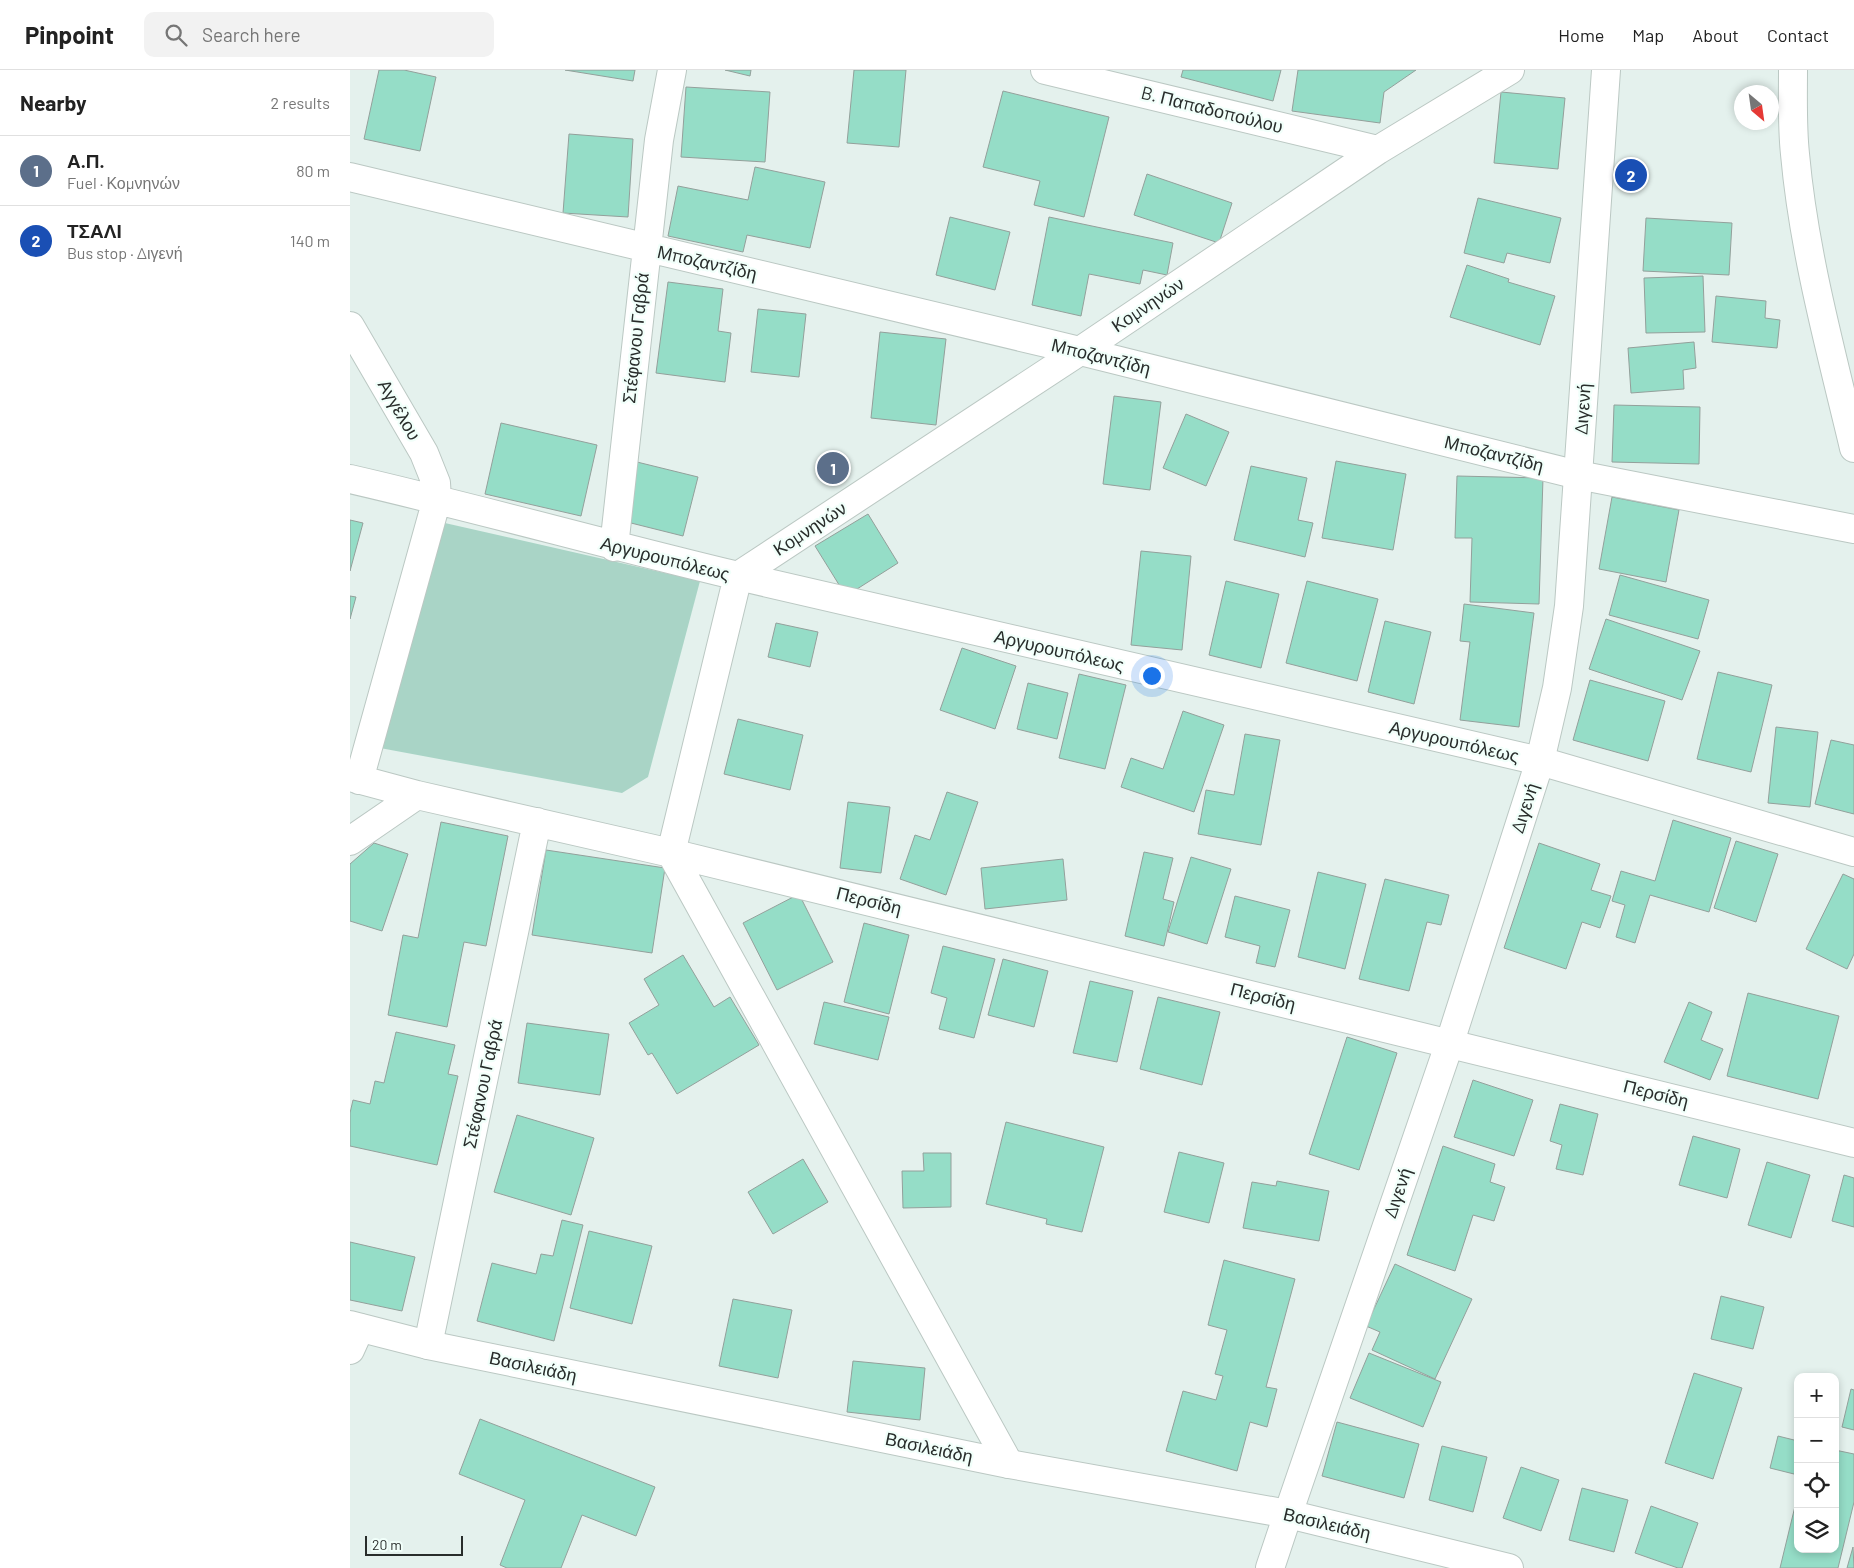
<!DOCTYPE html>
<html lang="en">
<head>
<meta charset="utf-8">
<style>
  :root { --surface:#fff; --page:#f2f2f2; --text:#222; --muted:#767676; --line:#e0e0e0; --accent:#ea580c }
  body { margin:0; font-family:Barlow,sans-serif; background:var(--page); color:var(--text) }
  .controls { position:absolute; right:15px; bottom:15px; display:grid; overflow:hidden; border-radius:10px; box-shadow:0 2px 8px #0003 }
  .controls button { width:45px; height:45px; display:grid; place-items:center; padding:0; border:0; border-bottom:1px solid var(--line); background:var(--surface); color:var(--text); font:25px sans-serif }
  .compass { position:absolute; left:1384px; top:15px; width:45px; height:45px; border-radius:50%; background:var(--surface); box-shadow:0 2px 8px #0003; rotate:151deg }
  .scale { position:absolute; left:15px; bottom:12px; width:98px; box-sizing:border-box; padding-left:5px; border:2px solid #282d2b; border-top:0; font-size:14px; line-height:18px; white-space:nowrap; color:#282d2b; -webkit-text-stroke:4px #f1fffa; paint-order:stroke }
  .you { position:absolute; left:801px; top:605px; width:18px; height:18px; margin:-12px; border:4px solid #fff; border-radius:50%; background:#1a73e8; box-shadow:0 0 0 8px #1a73e833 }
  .badge { display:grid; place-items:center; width:32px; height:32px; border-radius:50%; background:var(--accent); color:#fff; font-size:16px; font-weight:700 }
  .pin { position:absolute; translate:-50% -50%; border:2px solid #fff; box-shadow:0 1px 5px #0006 }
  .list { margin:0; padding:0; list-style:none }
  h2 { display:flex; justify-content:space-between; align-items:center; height:65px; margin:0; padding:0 20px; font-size:21px }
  h2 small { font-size:16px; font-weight:400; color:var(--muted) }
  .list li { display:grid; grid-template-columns:32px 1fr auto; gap:15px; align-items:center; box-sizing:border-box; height:70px; padding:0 20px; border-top:1px solid var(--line) }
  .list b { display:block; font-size:19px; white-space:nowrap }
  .list p { margin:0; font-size:16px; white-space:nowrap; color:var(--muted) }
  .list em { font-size:16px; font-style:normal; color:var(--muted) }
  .icon { flex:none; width:28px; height:28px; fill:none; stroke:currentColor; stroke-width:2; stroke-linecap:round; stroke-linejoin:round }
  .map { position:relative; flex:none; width:1504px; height:1498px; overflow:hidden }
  header { display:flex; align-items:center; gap:30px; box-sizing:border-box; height:70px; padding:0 25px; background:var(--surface); border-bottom:1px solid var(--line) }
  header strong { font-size:24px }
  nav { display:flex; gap:28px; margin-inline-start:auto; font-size:18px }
  .search { width:350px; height:45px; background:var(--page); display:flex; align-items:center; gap:12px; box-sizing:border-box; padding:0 18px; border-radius:10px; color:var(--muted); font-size:19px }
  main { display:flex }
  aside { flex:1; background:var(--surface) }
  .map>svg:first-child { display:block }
  .green { fill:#a9d4c6 }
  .building { fill:#95ddc7; stroke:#93a09b }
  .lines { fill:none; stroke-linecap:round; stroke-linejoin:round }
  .minor-casing { stroke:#bbc8c3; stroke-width:30 }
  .tertiary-casing { stroke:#bbc8c3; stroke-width:30 }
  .secondary-casing { stroke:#bbc8c3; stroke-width:30 }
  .minor { stroke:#fff; stroke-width:28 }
  .tertiary { stroke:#fff; stroke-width:28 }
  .secondary { stroke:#fff; stroke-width:28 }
  .labels { text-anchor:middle; stroke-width:4.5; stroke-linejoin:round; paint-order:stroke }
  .street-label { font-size:18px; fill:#282d2b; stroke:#f1fffa }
</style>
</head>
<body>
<header>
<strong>Pinpoint</strong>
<div class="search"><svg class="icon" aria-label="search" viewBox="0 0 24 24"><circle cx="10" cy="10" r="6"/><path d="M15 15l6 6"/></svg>Search here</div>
<nav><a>Home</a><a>Map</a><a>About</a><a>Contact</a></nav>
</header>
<main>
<aside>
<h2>Nearby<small>2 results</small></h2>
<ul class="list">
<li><span class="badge" style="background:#5c6f8a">1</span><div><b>Α.Π.</b><p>Fuel · Κομνηνών</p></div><em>80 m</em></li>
<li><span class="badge" style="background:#1a4fb4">2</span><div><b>ΤΣΑΛΙ</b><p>Bus stop · Διγενή</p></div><em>140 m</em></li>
</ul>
</aside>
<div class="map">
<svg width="1504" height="1498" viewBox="0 0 1504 1498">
  <rect width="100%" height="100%" fill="#e4f1ed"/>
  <path class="green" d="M 86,451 L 350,511 L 298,707 L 272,723 L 30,678 Z"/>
  <path class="building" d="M 29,0 L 54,0 L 86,7 L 70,81 L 14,69 Z
    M 215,0 L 285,0 L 283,11 Z
    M 375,0 L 401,0 L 400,6 Z
    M 504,0 L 556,0 L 549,77 L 497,73 Z
    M 833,0 L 931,0 L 923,31 L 831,7 Z
    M 948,0 L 1066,0 L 1034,22 L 1030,53 L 942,41 Z
    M 336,17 L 420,22 L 415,92 L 331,87 Z
    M 653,21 L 759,47 L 734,147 L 684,135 L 690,111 L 633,97 Z
    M 1151,22 L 1215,28 L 1208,99 L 1144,93 Z
    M 219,64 L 283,69 L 278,147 L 213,143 Z
    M 405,97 L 475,112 L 460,178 L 397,165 L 393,182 L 318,166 L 328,116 L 398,130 Z
    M 797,104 L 882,133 L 869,173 L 784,145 Z
    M 1128,128 L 1211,148 L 1200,193 L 1157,183 L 1154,193 L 1114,183 Z
    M 600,147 L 660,162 L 645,220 L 586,205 Z
    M 699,147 L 823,173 L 817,205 L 793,200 L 790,214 L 739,204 L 731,246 L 682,235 Z
    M 1296,148 L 1382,153 L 1379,205 L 1293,201 Z
    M 1117,195 L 1159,209 L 1158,212 L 1205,226 L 1190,275 L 1100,247 Z
    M 1353,206 L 1355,262 L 1296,263 L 1294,208 Z
    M 318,212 L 373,219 L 368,261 L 381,263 L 375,312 L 306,303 Z
    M 1366,226 L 1416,231 L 1415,248 L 1430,250 L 1427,278 L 1362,272 Z
    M 408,239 L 456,244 L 449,307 L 401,302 Z
    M 530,262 L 596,269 L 586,355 L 521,348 Z
    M 1344,272 L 1346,298 L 1333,300 L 1334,319 L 1281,323 L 1278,278 Z
    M 764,326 L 811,332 L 800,420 L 753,414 Z
    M 1264,335 L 1350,337 L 1349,394 L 1262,392 Z
    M 836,344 L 879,362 L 856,416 L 813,398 Z
    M 151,353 L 247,375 L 231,446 L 135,424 Z
    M 986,391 L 1056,404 L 1043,480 L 972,468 Z
    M 287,392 L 348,407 L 333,466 L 273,451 Z
    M 901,396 L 957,408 L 948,450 L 963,453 L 955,487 L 884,470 Z
    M 1107,406 L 1193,408 L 1189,534 L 1120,532 L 1122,468 L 1105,468 Z
    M 1262,427 L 1329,440 L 1316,512 L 1249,499 Z
    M 518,444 L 548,493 L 496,526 L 465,476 Z
    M 0,450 L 13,453 L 0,501 Z
    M 791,481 L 841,486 L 832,580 L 781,575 Z
    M 1270,505 L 1359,530 L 1348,569 L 1259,545 Z
    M 876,511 L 929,524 L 911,598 L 859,585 Z
    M 957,511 L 1028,529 L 1007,611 L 936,593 Z
    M 0,526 L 6,527 L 0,549 Z
    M 1114,534 L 1184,543 L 1169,657 L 1110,650 L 1120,572 L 1110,571 Z
    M 1256,549 L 1350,581 L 1332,630 L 1239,599 Z
    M 1035,551 L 1081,562 L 1064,634 L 1018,622 Z
    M 426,553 L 468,562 L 460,597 L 418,587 Z
    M 612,578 L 666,596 L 645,659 L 590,640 Z
    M 1368,602 L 1422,615 L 1401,702 L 1347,689 Z
    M 729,604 L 776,615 L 755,699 L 709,688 Z
    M 1240,610 L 1315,631 L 1298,691 L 1223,670 Z
    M 678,613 L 718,623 L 707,669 L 667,659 Z
    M 833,641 L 874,655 L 844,742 L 771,717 L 781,688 L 813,699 Z
    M 388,649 L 453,665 L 440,720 L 374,704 Z
    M 1426,657 L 1468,662 L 1460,737 L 1418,733 Z
    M 895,664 L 930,670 L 911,775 L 848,764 L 856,720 L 884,725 Z
    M 1481,670 L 1504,675 L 1504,744 L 1465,734 Z
    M 597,722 L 628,732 L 596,825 L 550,809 L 565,765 L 580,770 Z
    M 498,732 L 540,737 L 531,803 L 490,798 Z
    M 1323,750 L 1381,768 L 1359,842 L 1300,825 L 1285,873 L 1266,867 L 1275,835 L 1262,831 L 1271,801 L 1305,811 Z
    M 91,752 L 158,766 L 136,876 L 114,872 L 97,957 L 38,945 L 53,865 L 68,868 Z
    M 1386,771 L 1428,784 L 1406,852 L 1364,838 Z
    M 24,773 L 58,784 L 32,861 L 0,851 L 0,794 Z
    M 1189,773 L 1250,794 L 1241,820 L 1261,826 L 1250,858 L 1232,852 L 1216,899 L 1154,878 Z
    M 196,780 L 315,798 L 302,883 L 182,865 Z
    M 794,782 L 823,788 L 813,829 L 824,832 L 814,876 L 775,866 Z
    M 841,787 L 881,799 L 857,874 L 818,862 Z
    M 713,789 L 717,830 L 635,839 L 631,798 Z
    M 968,802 L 1016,814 L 995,899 L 948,887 Z
    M 1493,804 L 1504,809 L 1504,884 L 1497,899 L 1456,879 Z
    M 1035,809 L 1099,825 L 1091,855 L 1077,852 L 1059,921 L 1009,909 Z
    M 449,824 L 483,892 L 427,920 L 393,853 Z
    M 885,826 L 940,840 L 925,897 L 906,893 L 910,876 L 875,867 Z
    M 514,853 L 559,865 L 539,944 L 494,932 Z
    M 593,876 L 645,889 L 624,968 L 589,959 L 597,928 L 581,923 Z
    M 333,885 L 364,937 L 380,927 L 409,975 L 327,1024 L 302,983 L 298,985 L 279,953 L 309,935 L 294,909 Z
    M 653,889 L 698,901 L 684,957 L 638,945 Z
    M 740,911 L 783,921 L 767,992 L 723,983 Z
    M 1398,923 L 1489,946 L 1468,1029 L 1377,1006 Z
    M 808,927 L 870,942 L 852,1015 L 790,999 Z
    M 474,932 L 539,947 L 528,990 L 464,974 Z
    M 1339,932 L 1362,942 L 1351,970 L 1373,979 L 1360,1010 L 1314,992 Z
    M 177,953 L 259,964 L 250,1025 L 168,1013 Z
    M 46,962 L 105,975 L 98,1004 L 108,1006 L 87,1095 L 0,1076 L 0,1043 L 3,1030 L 20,1034 L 25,1011 L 34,1013 Z
    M 997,967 L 1047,983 L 1009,1100 L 959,1084 Z
    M 1123,1010 L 1183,1030 L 1164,1086 L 1104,1067 Z
    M 1210,1034 L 1248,1044 L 1233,1105 L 1206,1099 L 1212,1075 L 1200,1071 Z
    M 167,1045 L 244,1068 L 221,1145 L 144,1122 Z
    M 656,1052 L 754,1077 L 732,1162 L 696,1154 L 697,1149 L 636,1134 Z
    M 1343,1066 L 1390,1079 L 1377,1128 L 1329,1115 Z
    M 1093,1076 L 1145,1094 L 1140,1112 L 1155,1117 L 1144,1151 L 1123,1145 L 1105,1201 L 1057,1185 Z
    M 829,1082 L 874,1093 L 859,1153 L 814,1142 Z
    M 573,1083 L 601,1083 L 601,1137 L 553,1138 L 552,1101 L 574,1101 Z
    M 453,1089 L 478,1132 L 423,1164 L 398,1122 Z
    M 1417,1092 L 1460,1105 L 1441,1168 L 1398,1155 Z
    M 1494,1105 L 1504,1108 L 1504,1157 L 1482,1151 Z
    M 927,1111 L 979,1121 L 969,1171 L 893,1158 L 902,1112 L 926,1116 Z
    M 212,1150 L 233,1155 L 204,1271 L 127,1251 L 142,1193 L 186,1204 L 191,1184 L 203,1186 Z
    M 239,1161 L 302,1176 L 282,1254 L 220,1238 Z
    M 0,1172 L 65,1187 L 52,1241 L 0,1230 Z
    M 874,1190 L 945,1209 L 916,1317 L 927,1319 L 917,1357 L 900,1352 L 887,1401 L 816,1381 L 833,1321 L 866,1330 L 873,1306 L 865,1304 L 877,1260 L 858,1255 Z
    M 1045,1194 L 1122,1229 L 1085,1309 L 1022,1280 L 1030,1262 L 1016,1256 Z
    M 1371,1226 L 1414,1237 L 1403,1279 L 1361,1269 Z
    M 383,1229 L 442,1240 L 428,1308 L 369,1296 Z
    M 1019,1283 L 1091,1312 L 1073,1357 L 1000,1328 Z
    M 503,1291 L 575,1298 L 570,1350 L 497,1342 Z
    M 1344,1303 L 1392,1318 L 1363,1409 L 1315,1393 Z
    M 1501,1319 L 1504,1320 L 1504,1360 L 1492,1357 Z
    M 130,1349 L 305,1417 L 286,1466 L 232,1445 L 211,1498 L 157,1498 L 150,1495 L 175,1430 L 109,1404 Z
    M 987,1352 L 1069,1374 L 1054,1428 L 972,1406 Z
    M 1428,1366 L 1448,1371 L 1448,1405 L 1420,1398 Z
    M 1092,1376 L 1137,1387 L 1123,1442 L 1079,1430 Z
    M 1485,1380 L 1504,1384 L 1504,1432 L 1488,1498 L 1430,1498 L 1448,1424 L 1448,1479 L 1485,1479 Z
    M 1171,1397 L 1209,1410 L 1191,1461 L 1153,1448 Z
    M 1232,1418 L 1278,1430 L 1264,1482 L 1219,1470 Z
    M 1301,1436 L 1348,1453 L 1332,1498 L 1328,1498 L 1285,1483 Z
    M 1503,1477 L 1504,1498 L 1497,1498 Z"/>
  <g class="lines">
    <defs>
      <path id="minor" d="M 695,0 L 1028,80
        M 1443,0 C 1443,28 1442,56 1445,84 C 1454,184 1481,281 1504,378
        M 0,107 L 730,281 L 1228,405 L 1504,459
        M 0,256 L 74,383 L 86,413 L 87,429 L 9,710
        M 0,409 C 130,439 258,475 388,506 L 1190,691
        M 264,477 L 309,70 L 322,0
        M 0,707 L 67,725 L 321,783 L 1504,1073
        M 0,771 L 67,725
        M 78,1275 L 187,752
        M 0,1280 L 10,1258
        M 659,1394 L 321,783 L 388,506 L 730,281 L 1028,80 L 1160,0
        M 920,1498 L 938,1444"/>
      <path id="tertiary" d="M 1190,691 L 1504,782
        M 0,1255 L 78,1275 L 659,1394 L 938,1444 L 1159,1498"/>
      <path id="secondary" d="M 938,1444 L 1100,972 L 1190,691 L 1207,618 L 1219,536 L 1256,0"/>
    </defs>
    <use href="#minor" class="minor-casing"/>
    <use href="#tertiary" class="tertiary-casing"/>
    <use href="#secondary" class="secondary-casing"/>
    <use href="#minor" class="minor"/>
    <use href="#tertiary" class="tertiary"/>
    <use href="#secondary" class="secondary"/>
  </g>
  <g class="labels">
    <g class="street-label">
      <text transform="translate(862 40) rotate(14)" y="6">B. Παπαδοπούλου</text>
      <text transform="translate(357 193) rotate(13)" y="6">Μποζαντζίδη</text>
      <text transform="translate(798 235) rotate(-34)" y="6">Κομνηνών</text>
      <text transform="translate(286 268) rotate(-84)" y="6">Στέφανου Γαβρά</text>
      <text transform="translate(751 287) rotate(14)" y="6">Μποζαντζίδη</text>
      <text transform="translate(1233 339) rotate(-86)" y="6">Διγενή</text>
      <text transform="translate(49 340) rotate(60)" y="6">Αγγέλου</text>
      <text transform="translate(1144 384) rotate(14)" y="6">Μποζαντζίδη</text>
      <text transform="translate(460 459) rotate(-33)" y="6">Κομνηνών</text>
      <text transform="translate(315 489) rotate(14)" y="6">Αργυρουπόλεως</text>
      <text transform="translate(709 581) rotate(13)" y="6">Αργυρουπόλεως</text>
      <text transform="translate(1104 672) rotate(13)" y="6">Αργυρουπόλεως</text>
      <text transform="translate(1175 738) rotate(-72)" y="6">Διγενή</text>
      <text transform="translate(519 831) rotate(14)" y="6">Περσίδη</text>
      <text transform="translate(913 927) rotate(14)" y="6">Περσίδη</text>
      <text transform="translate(133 1014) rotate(-78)" y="6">Στέφανου Γαβρά</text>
      <text transform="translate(1306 1024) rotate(14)" y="6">Περσίδη</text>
      <text transform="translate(1048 1123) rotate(-71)" y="6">Διγενή</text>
      <text transform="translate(183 1297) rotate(12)" y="6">Βασιλειάδη</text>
      <text transform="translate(579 1378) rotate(12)" y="6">Βασιλειάδη</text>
      <text transform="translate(977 1454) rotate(13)" y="6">Βασιλειάδη</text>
    </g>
  </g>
</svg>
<div class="controls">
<button>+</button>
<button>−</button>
<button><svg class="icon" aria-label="locate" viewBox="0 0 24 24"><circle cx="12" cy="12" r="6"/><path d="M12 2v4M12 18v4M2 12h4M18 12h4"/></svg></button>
<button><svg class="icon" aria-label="layers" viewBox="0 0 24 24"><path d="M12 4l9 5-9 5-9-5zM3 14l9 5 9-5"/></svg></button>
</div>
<svg class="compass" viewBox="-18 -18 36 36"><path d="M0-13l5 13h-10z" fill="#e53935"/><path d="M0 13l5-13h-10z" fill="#767676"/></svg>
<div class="scale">20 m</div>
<div class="you"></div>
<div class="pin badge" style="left:483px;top:398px;background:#5c6f8a">1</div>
<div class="pin badge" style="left:1281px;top:105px;background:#1a4fb4">2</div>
</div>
</main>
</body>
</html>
